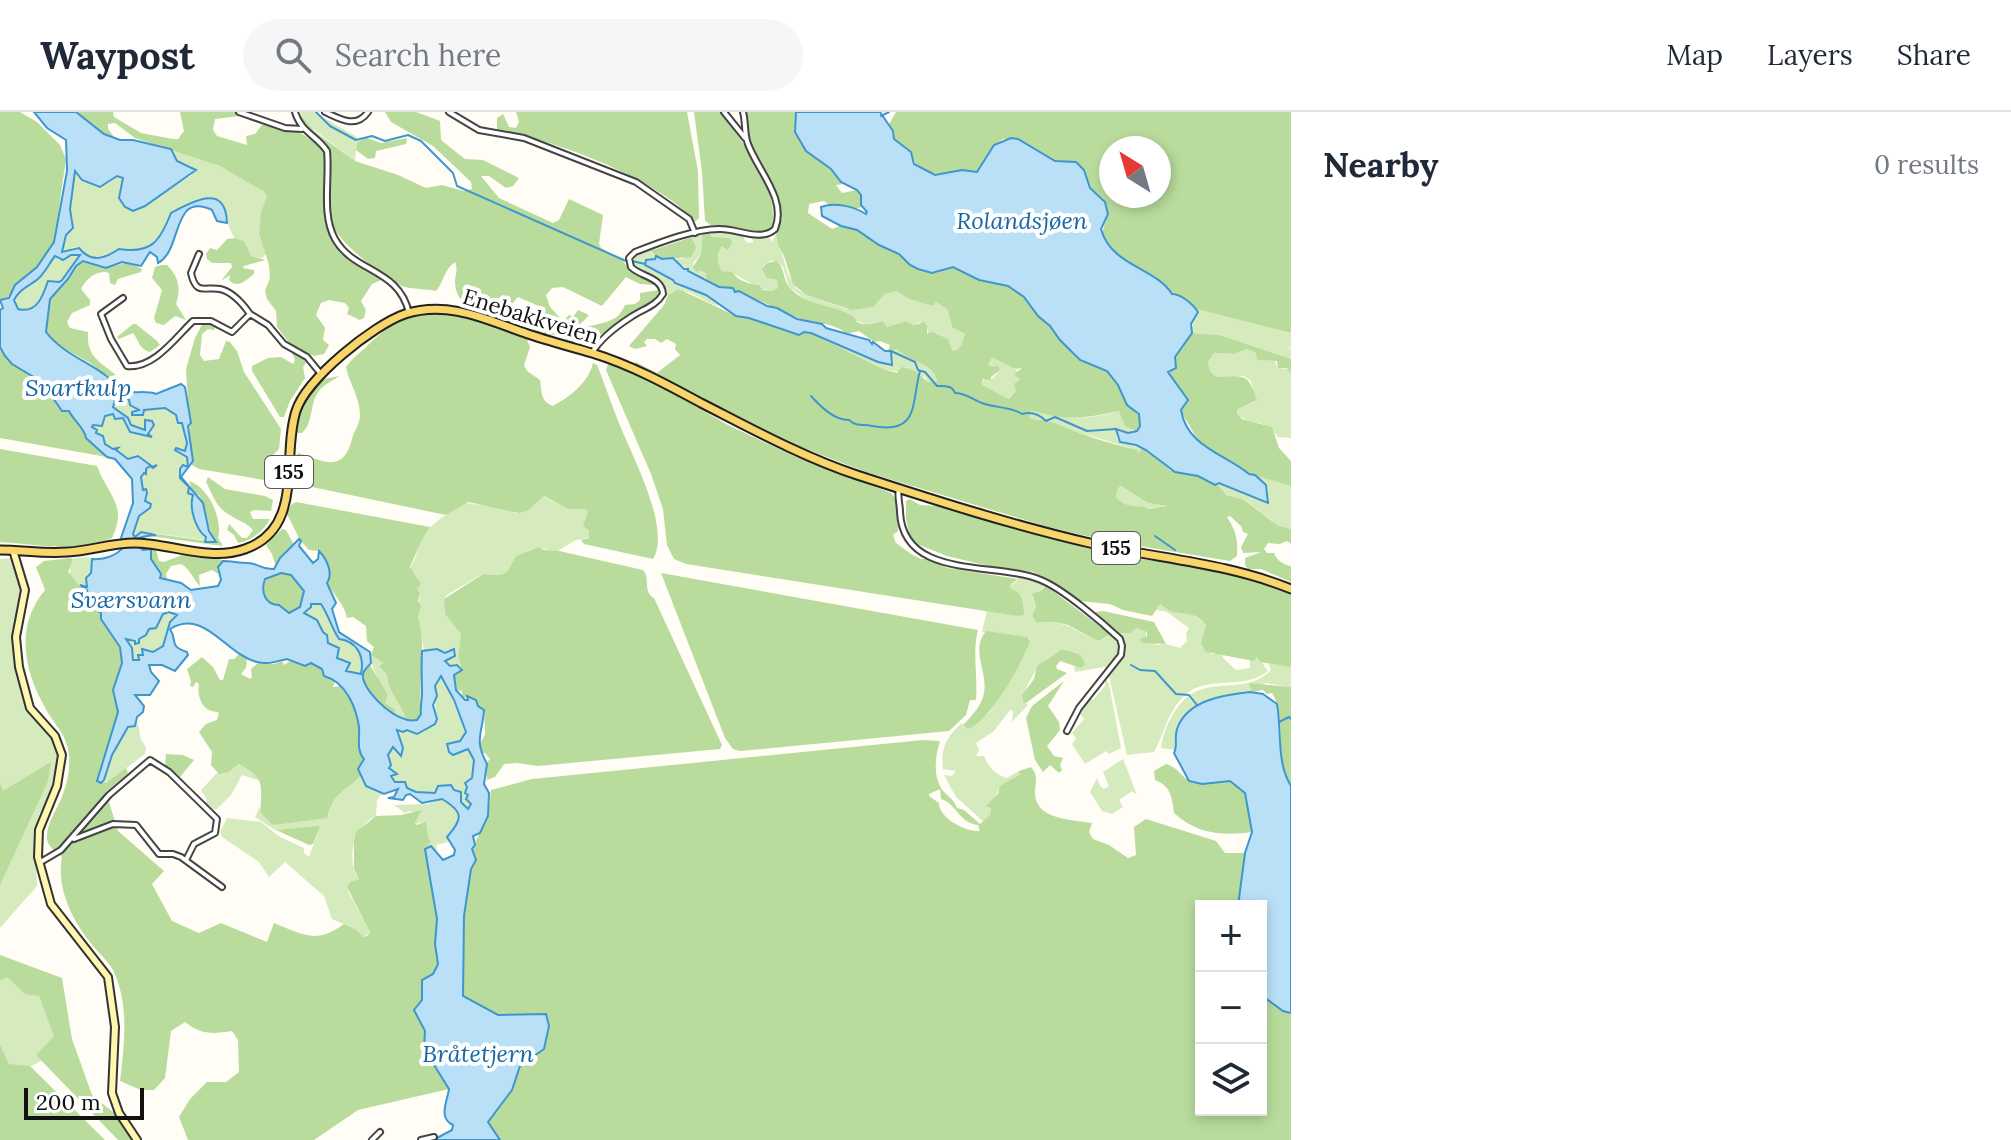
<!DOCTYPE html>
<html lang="en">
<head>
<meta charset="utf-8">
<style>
  :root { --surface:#fff; --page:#f6f6f7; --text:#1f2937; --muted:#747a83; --line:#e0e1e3 }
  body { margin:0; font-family:Lora,serif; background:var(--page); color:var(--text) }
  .controls { position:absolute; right:24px; bottom:24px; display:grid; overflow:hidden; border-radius:0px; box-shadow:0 4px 12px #0003 }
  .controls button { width:72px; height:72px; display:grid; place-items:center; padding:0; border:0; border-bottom:2px solid var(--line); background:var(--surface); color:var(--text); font:40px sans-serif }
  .compass { position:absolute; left:1099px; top:24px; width:72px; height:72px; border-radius:50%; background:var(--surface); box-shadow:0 4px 12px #0003; rotate:323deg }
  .scale { position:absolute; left:24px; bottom:20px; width:120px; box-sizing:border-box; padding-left:8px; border:4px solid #111; border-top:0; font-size:22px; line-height:28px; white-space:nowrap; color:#111; -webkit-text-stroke:6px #fff; paint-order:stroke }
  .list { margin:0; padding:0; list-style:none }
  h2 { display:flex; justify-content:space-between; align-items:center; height:104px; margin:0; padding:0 32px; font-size:34px }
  h2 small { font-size:26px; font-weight:400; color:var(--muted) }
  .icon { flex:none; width:44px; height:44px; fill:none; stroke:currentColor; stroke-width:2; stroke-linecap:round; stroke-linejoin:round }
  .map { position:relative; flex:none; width:1291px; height:1028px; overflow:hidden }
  header { display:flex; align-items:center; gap:48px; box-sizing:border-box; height:112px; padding:0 40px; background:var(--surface); border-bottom:2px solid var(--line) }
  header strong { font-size:38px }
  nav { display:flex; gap:44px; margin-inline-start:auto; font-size:28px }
  .search { width:560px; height:72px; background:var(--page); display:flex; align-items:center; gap:20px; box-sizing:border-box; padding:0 28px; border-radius:44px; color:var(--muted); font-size:30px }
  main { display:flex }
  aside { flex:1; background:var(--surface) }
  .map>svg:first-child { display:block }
  .green { fill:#d5ebbd }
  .forest { fill:#b9dc9c; fill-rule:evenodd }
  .water { fill:#b9e0f7; stroke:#3f96cf; stroke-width:2; fill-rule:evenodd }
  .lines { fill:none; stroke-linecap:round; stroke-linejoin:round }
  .stream { stroke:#3f96cf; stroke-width:2 }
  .minor-casing { stroke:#444; stroke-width:8 }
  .secondary-casing { stroke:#333; stroke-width:10 }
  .primary-casing { stroke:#222; stroke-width:11 }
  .minor { stroke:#fff; stroke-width:4 }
  .secondary { stroke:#fff6b0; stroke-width:6 }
  .primary { stroke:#f9d66b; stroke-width:7 }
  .labels { text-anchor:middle; stroke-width:8; stroke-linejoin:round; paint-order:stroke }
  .shield { fill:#fff; stroke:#585858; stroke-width:2 }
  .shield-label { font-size:20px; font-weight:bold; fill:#111 }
  .street-label { font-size:22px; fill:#111; stroke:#fff }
  .water-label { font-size:24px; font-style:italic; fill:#1768a6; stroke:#fff }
</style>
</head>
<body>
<header>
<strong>Waypost</strong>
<div class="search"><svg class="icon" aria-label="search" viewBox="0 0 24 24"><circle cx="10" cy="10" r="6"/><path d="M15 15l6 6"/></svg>Search here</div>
<nav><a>Map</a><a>Layers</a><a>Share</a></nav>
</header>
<main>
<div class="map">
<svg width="1291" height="1028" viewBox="0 0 1291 1028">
  <rect width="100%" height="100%" fill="#fffdf5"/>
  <path class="green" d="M 300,0 L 314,0 L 357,25 L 355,49 L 305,11 Z
    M 171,37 C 202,48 244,58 267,84 C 262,109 257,115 266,142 L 262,146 L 250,144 L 244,129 L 235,126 C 221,106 235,98 210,85 L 169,106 L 160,125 L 147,137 L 133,139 L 119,137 C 97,151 97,149 74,135 L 66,141 L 61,140 L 73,106 L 70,97 L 75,58 L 107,68 L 117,64 L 124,66 L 120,78 L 133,99 L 192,63 L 192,54 L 177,49 Z
    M 708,119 L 745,122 L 744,127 L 748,131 L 754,130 L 748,123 L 769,125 L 772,130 L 776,122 L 788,162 L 796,176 L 806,183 L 847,197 L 873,195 L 885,182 L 896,179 L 933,194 L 936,190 L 948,198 L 953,210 L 951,214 L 965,222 L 961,234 L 955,239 L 952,238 L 947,227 L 936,221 L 928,222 L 927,215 L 920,210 L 914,213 L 906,209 L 887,215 L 883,209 L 867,212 L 856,209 L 852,204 L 808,189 L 789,175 L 783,155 L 772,148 L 763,154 L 770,167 L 777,168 L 778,176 L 772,179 C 754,178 739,160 722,159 C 717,152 717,144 720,136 L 725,136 L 729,127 L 712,125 Z
    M 704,120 L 701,142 L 693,151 L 696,160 L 702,159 L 707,164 L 703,168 L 676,149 L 677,146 L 682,147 L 688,143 L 694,129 L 692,125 Z
    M 652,137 L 651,141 L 655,142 L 656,146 L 646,148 L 645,153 L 674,168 L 674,171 L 706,183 L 719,194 C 701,191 686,169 667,184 C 665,164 641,166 632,150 L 637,142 Z
    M 77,142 L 80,143 C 76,152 67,164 59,170 L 54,169 L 34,196 L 24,199 L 15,194 L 17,182 L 28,174 L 52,146 L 55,144 L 59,148 Z
    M 1196,197 L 1291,221 L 1291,236 L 1287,234 L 1291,238 L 1291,247 L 1220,223 L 1192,221 C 1191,211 1199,203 1196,197 Z
    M 827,229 L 891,253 L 893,250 L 891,239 L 896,236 C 908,249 934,250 937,270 L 928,270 L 925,265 L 883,257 Z
    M 1247,237 L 1256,241 L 1258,248 L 1275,249 L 1278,256 L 1289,257 L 1291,262 L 1291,326 L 1278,325 C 1264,305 1254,315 1238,303 L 1238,297 L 1256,289 L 1251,269 L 1244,264 L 1216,265 L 1210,259 L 1208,250 L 1214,241 L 1234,242 Z
    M 992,245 L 1022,256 L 1016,258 L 1020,267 L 1017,269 L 1016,279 L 1009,287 L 982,273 L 984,267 L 992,267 L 1000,258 L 998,253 L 993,255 L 987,253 Z
    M 120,282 L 129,288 L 130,294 L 139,298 L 136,298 L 143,303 L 144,298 L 166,296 L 176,303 L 178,311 L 182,311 C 187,321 186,329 185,340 L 178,337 L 175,338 L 187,345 L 188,354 L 180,357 C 181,366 183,369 189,375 L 188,380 L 193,383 C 190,395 195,417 206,425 L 205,428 L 152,421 L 133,423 L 139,404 L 151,392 L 145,390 L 141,365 L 148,355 L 153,356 L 157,353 L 153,355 L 138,344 L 128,347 L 116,338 L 118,336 L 114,338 L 105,332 L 103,324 L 96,321 L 89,312 L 102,314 L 105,304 L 113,302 L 117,307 L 123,306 L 130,319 L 152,325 L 148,321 L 154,314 L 152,309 L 145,309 L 145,318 L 135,317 L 128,306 L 113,295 L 116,284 Z
    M 1038,298 C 1064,310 1095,306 1120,299 L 1126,315 L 1132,315 L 1133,318 L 1128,321 L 1117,317 L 1117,327 L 1141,337 L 1140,342 C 1134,335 1117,333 1108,329 L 1030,306 L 1031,299 Z
    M 1256,364 L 1291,374 L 1291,417 L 1277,413 L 1244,387 L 1226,383 L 1217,373 L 1219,371 L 1252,383 L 1267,392 L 1268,376 Z
    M 1121,374 L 1148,391 L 1167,394 C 1148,397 1130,401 1116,385 L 1118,376 Z
    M 543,384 L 568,397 L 586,397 L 588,400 L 587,416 L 589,426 L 576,428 L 556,440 L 537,435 L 516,444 L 507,460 L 499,463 L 482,462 L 447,483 L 444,487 L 448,505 L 461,522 L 458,544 L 461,555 L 450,554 L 446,550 L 448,546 L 456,542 L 456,539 C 444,540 436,537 424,538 L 418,505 L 420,480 L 417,478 L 417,465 L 410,457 L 416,444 L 418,432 L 426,419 L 441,406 L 465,391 L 505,396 L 516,401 L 532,394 Z
    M 89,445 L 92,447 L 90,464 L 87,462 L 87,476 L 80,473 L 69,462 L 71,458 L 68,457 L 74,446 Z
    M 10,446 L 22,472 L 22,491 L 16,511 L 13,533 L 21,576 L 28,597 L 51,622 L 59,640 L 59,653 L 53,675 L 39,703 L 34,721 L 37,774 L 0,816 L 0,447 Z
    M 1019,464 L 1047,472 L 1032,485 L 1036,496 L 1032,504 L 1036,510 L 1054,510 L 1068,514 L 1096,528 L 1102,528 L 1111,521 L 1118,528 L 1121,536 L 1110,554 L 1075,560 L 1074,553 L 1081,556 L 1076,540 C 1045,536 1032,561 1022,587 L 1028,593 L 1012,610 L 1013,599 L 1010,598 L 994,619 L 976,631 L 979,638 L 976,644 L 984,644 C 989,656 996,663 1007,666 L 1019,659 L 1021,661 L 1000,675 L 991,695 L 990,704 L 984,710 L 956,685 L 944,663 L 952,664 L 956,659 L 943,657 C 940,636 947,624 962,611 L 964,615 L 988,602 L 1012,566 L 1030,528 L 1027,525 L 982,520 L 987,499 L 1017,504 L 1010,473 L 1017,469 Z
    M 313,491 L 321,492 C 329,504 332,517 338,527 C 356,529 365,544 361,562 L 346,559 L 350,550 L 347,552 L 345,549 L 337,547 L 339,536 L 328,530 L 327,523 L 322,520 L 317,508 L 304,502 L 304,499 Z
    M 1160,492 C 1176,500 1194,499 1206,513 L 1203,527 L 1211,542 L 1222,542 L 1223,546 L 1236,558 L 1250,556 L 1250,547 L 1258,545 L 1268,559 C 1245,579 1205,562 1184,584 C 1166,602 1165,621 1154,640 L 1127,643 L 1109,564 L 1124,538 L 1122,528 L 1114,520 L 1136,516 L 1146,519 L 1146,525 L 1157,533 L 1166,532 L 1180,536 L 1187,529 L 1186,521 L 1189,516 L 1167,500 L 1156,498 Z
    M 169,500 L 177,504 L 170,510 L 163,534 L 151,541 L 142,537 L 144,543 L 137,543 L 139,548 L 133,548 L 132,536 L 126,527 L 138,531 L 139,527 L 146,523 L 149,517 L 156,516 L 163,502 Z
    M 371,543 L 383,551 L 379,553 L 387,563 C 387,579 403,594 407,610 L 395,604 L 394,596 L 385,591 C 385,572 371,561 371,543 Z
    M 1268,551 L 1291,555 L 1291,575 L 1266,571 L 1251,577 L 1252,580 C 1213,585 1175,589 1177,638 L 1161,636 C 1163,621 1168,609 1177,596 C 1205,558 1243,587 1271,558 Z
    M 442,564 L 466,620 L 460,629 L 447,632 L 449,640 L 453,643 L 468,637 L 474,648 L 472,666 L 465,671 L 467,675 L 465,681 L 468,683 L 466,688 L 471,692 L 468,698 L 461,690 L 461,680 L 454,678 L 451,673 L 438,674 L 435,681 L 416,680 L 407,676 L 405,671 L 391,667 L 395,661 L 389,656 L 391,652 L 388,643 L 392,635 L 401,644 L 403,635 L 401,635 L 400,623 L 397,618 L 403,620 L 407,618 L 417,622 C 450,610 427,591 439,565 Z
    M 1105,566 L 1109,572 L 1121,636 L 1109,642 L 1106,639 L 1085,652 L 1072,632 L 1076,627 L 1072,621 L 1084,607 L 1079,600 L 1090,586 L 1093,588 L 1105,574 Z
    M 138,611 L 141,628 L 146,635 L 145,642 L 109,669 L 103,670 C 113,649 115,621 138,611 Z
    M 1123,647 L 1137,683 L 1132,679 L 1119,688 L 1123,695 L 1112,702 L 1102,699 L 1090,680 L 1097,666 L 1100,674 L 1104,677 L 1109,674 L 1103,660 Z
    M 239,652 L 253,659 L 261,669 L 242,663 L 231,683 L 217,697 L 211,698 L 204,691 L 207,688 L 201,678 L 217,661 L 229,660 Z
    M 361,663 L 366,674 L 382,682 L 377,688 L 376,704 C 354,714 345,747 359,767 L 353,769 L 348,779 L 370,820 L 364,825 L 353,816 L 332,807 L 324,784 L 285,750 L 269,765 L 259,750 L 222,725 L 220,720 L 227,706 L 261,710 L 280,725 L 304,736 L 304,741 L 309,745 L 320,715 L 275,718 L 255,705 L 261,693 L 261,701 L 328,704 C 333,680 346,680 361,663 Z
    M 442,687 L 455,697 L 460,708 L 447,725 L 448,730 L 436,733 L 437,739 L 431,735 L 427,735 L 426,709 L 416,712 L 415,709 L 421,702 L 410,699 L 405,701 L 394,693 L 428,692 Z
    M 0,854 C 23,866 54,890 55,919 C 55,927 52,936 51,944 L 0,970 Z"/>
  <path class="forest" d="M 0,0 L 20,0 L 37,10 L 60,33 L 66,47 L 54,130 L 37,155 L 19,169 L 5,189 L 0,188 Z
    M 76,0 L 113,0 L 114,5 L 141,21 L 173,27 L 178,27 L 184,19 L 180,0 L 238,0 L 240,4 L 215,7 L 213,18 L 217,24 L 247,33 L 246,24 L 255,22 L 262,13 C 285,11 312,23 325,42 C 328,76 316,117 345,143 C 356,153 370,159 381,168 L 372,172 L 361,189 L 366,198 L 364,206 L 360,208 L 347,202 L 349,196 L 345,191 L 329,188 L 321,191 L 316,203 L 325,216 L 323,228 L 329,233 L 324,242 L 314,244 L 290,232 L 277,215 L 276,199 L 267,187 L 265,179 L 270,166 L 269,153 L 259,121 L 261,101 L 267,84 L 263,79 L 220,54 L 135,26 L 115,11 L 108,12 L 108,17 L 115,26 L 104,22 Z
    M 298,0 L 315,20 L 355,49 L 398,63 L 426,76 L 442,73 L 464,79 L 472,77 L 471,70 L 433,34 L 391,10 L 385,0 L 416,0 L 440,9 L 441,28 L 465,47 L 483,48 L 519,66 L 513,74 L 506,76 L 489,64 L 481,64 L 499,86 L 553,111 L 559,108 L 569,87 L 603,103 L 599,132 L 601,136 L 622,148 L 632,160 L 657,173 L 640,172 L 626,165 L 602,194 L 563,175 L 552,176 L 546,183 L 550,195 L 563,209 L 569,203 L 573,205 L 578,198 L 589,203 C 577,219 551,229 533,219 L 535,209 L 542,201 L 541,195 L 518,185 L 499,207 C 478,199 455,196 455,168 C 456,161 458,157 455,150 C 444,157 444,170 436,179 C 426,177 414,177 405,175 C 390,171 340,131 334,116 C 326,96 332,59 330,36 L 305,16 Z
    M 516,0 L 687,0 L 698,59 L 699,106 L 695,110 C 662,68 550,26 497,18 L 497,6 L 503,2 L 509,15 L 516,16 L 519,10 Z
    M 694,0 L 721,0 C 744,34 779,72 772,116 L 761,120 L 711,113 L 705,109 L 702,60 Z
    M 745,0 L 796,0 C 795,37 804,37 831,58 C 837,62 840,68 845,72 L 836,73 L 842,81 L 857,78 L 861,83 L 862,95 L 855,97 L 828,92 L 824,89 L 809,92 L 808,101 L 832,117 L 840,114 L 857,118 L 879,134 L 899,142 L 910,153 L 918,157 L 936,161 L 953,155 L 979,169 L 1008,174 L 1024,185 L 1038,204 L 1050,214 L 1060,228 L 1080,248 L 1107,259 L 1118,273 L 1125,290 L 1139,302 L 1141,311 L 1136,319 L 1125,314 L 1119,299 C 1101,303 1082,307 1062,305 C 1050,305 1041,299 1031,299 L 1030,306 C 1038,309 1047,308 1054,311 C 1081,322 1110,332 1137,338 L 1139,342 L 1141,337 L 1146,338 L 1170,358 L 1198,364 L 1217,372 L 1226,383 L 1243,387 L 1277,413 L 1291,417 L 1291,432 L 1287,429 L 1280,432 L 1268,431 L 1264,437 L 1267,441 L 1274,441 C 1276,448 1284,453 1291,454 L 1291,470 L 1261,457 L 1248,457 L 1245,453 L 1245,446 L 1261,440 L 1243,441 L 1241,435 L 1248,422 L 1243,420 L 1241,414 L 1230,404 L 1227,405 C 1236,419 1238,427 1237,444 L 1230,449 L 1103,428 L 1045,414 L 866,360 L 798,334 L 633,252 L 636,250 L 657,261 L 680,243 L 675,237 L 676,232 L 667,227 L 661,231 L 655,227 L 647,227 L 644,230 L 647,234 L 635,237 L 629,234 L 664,193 L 668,183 L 677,178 L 683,179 L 736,204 L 749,206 L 799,223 L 804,220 L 811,221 L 883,257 L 897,261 L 902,255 L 915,259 L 928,270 L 937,270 C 934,250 909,250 897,237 L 888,239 L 890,233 L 880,229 L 874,230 L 859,219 L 847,222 C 834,210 811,211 796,205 C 774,196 755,185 735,180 L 733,176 L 719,175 L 706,167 L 706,162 L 702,159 L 696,160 L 693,155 L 701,142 L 703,121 L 708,119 L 712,125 L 729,126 L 732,130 L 728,138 L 722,135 C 716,141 717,151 722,159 L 732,160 C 737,168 750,173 759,173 L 763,178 L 772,179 L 778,176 L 777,168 L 767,166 L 762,157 L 767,151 L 776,149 C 786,157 782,167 790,176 C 807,195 834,192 854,205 C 855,206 856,209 857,210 C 864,214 875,211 883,209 L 887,215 L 906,209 L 914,213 L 924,210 L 927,214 L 927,222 L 933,220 L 948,227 L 952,238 L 955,239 L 961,234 L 965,222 L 952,215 L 948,198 L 936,190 L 933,194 L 910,187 L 896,179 L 885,182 L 873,195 L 852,198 L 806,183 L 793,172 L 784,144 L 778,133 L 776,122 L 781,110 L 779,86 L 751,30 ZM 992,245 L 1013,256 L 1022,256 L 1014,262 L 1020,267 L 1014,272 L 1016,279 L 1009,287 L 982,273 L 983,267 L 991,268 L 991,265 L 1000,258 L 998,253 L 993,255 L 988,253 ZM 1121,374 L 1148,391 L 1167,394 L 1149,397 C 1136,391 1129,399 1116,385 L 1118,376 Z
    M 896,0 L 1291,0 L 1291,221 L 1196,197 L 1176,182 L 1172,182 L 1170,178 C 1148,164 1112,144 1102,121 L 1107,105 L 1104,87 L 1090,76 L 1084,58 L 1073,49 L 1055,49 L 1018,27 L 1003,27 L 994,33 L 977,60 C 954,58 936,68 917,55 L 911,40 L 893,27 L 889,12 ZM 1111,36 L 1159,36 L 1159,84 L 1111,84 Z
    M 367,26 L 381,31 L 407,26 L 406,32 L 376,39 L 375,46 L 368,47 L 356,38 L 357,30 Z
    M 692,125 L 696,136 L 691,145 L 662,147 L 650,139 Z
    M 235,126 L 244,129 L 251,144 L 265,148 L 244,154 L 243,156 L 254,158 L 254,162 C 247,167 238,178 229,168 L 230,163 L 221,169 L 232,155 L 231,151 L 212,151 L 207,147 L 206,142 L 210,136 L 217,138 L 227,127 Z
    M 84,149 L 106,156 L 130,150 L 142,157 L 141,160 L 118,167 L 115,173 L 110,171 L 109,161 C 98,157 86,167 81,177 L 90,188 L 90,193 L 72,201 L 67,210 L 70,216 L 88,220 C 86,247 103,251 120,266 L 114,270 L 90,251 L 53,230 L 45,220 L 50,187 L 68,167 L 76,154 Z
    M 161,153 L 167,153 C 179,165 181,176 176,192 L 186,208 L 175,204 L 164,213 L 156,211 L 154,206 L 162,178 L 152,166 L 155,155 Z
    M 659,178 L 660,182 L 655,188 L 591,229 L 580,233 L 564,229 C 574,211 603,216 618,204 C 621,201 623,197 625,193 L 635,192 L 640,188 L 640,181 Z
    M 434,200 L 477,208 L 514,223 L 526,225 L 530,235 L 524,253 L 527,259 L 540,268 C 542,280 540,289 553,294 C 571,284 588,271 593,251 L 597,253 C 605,272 611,292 619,311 C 631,342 672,417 653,447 L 584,432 L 581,428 L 589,426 L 588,418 L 583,414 L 588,400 L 586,397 L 568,397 L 544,384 L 527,399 L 519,401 L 468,390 L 446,403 L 293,371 L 294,348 L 298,341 C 324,349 343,362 352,327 C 354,319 360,312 360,303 C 360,285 349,271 346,255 C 352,247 358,242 365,236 C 391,211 397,206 434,200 Z
    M 205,207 L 216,215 L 214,218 L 208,217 L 202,222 L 200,243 L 204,249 L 219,247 L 226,229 L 230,230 L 237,239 L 244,260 L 281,317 L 279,337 L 270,346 L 279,362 L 278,368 L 276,370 L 199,357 L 192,353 L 186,257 L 195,226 Z
    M 133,212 L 136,212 L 157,229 L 160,233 L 150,240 C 138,236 140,230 133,221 L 119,227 L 117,225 Z
    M 1192,221 L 1220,223 L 1291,247 L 1291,262 L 1287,256 L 1278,256 L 1277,249 L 1257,248 L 1256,241 L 1247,237 L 1234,242 L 1214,241 L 1208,250 L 1210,259 L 1216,265 C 1244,264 1248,260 1257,288 L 1238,297 L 1237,301 L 1242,307 L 1272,315 L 1279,336 L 1291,349 L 1291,374 L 1249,362 L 1231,349 L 1201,333 L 1181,300 L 1188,288 L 1168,259 L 1173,258 L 1176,243 Z
    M 0,235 L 13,252 L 42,270 L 60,296 L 69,299 L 77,310 L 86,321 L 86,326 L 107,345 L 0,326 Z
    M 291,239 L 303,244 L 306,251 L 303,255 L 305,266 L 290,289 L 284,305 L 280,305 L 252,259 L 252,254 L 268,246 L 281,245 L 293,252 L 295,248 Z
    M 608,252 L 646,266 L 728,313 L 794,344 L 891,381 L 897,389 L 898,419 L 893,423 L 896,431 L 911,442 L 921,447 L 929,447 L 947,456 L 1018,467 L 1010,473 L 1011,477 C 1023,480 1023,491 1024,503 L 1017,504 L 686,452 L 674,447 L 667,433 L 663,397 L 651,362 L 606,258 Z
    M 339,264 C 333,269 324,272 319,279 C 309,292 314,310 302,321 L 298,321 L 296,318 L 303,289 L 319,268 Z
    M 0,337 L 97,354 C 108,384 128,393 112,426 C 71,440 41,433 0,430 Z
    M 208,365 L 225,377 L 265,384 L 273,388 L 271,399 L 254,398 L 250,400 L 253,407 L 270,407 C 264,419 251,429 238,431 L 234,423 L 227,418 L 229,412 L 242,426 L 247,426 L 253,418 C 246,410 238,409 230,403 C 216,396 213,383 206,370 Z
    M 189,369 C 209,375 223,408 218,426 L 223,434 L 149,424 L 139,428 L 140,423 L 156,422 L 215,430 C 208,416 207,398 199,383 L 193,381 Z
    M 910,387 L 920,393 L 950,395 L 1042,424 L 1127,445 L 1208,455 L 1258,469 L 1291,482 L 1291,555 L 1260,550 L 1257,545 L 1254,549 L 1206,540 L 1201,531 L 1206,513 C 1195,499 1184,503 1170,499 C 1166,497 1164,494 1160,492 L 1152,504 L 1123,498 L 1110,492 L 1079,489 L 1047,466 L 1033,460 L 993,455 L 947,444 L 917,432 L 910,424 L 906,407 L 906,389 Z
    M 296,390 L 430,415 C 420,428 416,442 410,455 L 421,472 L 417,477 L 420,481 L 418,489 L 421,494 L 418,505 C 427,534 418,569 421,602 L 417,608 L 407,610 C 403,594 387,579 387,563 L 379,554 L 383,551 L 371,543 L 374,535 L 367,529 L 366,514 L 353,505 L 347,506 C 345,494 333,481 327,471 C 333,459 326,449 319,439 L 309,438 L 300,428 L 287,402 L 291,393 Z
    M 282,417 L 286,418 L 294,433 L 280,446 L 276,455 L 272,442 L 266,433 Z
    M 538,435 L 544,438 L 559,439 L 643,458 C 651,467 642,479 654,486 L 722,633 L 720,637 L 538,654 L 517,651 L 504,652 L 495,665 L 487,668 L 486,652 L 490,647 L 485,641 L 480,641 L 480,632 L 485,622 L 484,598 L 478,594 L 476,588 L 462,585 L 462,579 L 456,578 L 454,563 L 462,558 L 458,544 L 461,522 L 445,502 L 444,487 L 483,462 L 499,463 L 507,460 L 516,444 Z
    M 151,437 L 156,438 L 159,449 L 164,450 L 182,443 L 219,446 L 223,449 L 217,457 L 220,463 L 212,458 L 199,463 L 200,474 C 193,467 190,457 181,452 L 171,454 L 166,462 L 167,467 L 162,466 L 150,445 Z
    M 70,446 L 73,447 L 68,460 L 84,478 L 82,485 L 89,490 L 88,492 L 93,498 L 96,497 L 101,501 L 101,507 L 120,535 L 122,551 L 113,578 L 118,601 L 97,666 L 101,671 L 107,670 L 126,656 L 128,661 L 106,680 L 118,719 L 164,759 L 152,772 L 172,809 L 199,821 L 221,811 L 267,830 L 274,811 C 302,822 316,833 344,812 L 355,817 L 364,825 L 367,824 L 370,820 L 347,775 L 350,770 L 359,767 L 354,757 L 354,730 L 356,720 L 376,704 L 401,703 L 422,698 L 415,711 L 417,713 L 426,709 L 428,726 L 431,729 L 425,737 L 437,807 L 435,832 L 439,852 L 422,888 L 414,898 L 425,919 L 424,937 L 449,977 L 358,998 L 314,1028 L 188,1028 L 179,1005 L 190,987 L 207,970 L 226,970 L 239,960 L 238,928 L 232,919 C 213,922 201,923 185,910 L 171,919 L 165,966 L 154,978 L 141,978 L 120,969 C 124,935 129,898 116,865 C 112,852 102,845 94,835 C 73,811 56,777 62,745 C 56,740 47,734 47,726 C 46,710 60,694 64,679 C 68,668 70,655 69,643 C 67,623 56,615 47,599 C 24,560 14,515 45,478 L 36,455 L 44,449 Z
    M 281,461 L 291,463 L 304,479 L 300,495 L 289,501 L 279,493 L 272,493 L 266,489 L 262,477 L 267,466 Z
    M 661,461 L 978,518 C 972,542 978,563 976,588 L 970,588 L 966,603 L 949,619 L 740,639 L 733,637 L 725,626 Z
    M 1046,474 L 1110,522 L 1101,528 L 1096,528 L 1068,513 L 1054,510 L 1036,510 L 1032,504 L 1036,495 L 1032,482 L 1040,479 Z
    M 1103,499 L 1154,510 L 1166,532 L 1143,531 L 1139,528 L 1147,524 L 1147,520 L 1136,516 L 1130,521 L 1120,521 L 1095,503 L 1096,500 Z
    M 986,519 L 1027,525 L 1030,529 C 1022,552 990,609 968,617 L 963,613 C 972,604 982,593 984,581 C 988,558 970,539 986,519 Z
    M 1061,538 C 1073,539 1081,540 1085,552 L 1081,556 L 1060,549 L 1056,554 L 1057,557 L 1067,561 L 1026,591 L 1023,590 L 1022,583 L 1034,567 L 1037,554 Z
    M 239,542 L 247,546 L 246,556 L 241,562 L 250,567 L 252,565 L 251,557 L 259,550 L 274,552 L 282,549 L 284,553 L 290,549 L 305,554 L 311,551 L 322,557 L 324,564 L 335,569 L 333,575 L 341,574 C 351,585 357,600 359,615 C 360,626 357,638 364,647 L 358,657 L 361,663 C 343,683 335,677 327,706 L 273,713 L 261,701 C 260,673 267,667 239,652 L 229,660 L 219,662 L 211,653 L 212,640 L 199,620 L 206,612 L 217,608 L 219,601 C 216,599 212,600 209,598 C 200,594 197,580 199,572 L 196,570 L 193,575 L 190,574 L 191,569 L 187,557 L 202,545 L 213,555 L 220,568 L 223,568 L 229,547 L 234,547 Z
    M 370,553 L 388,583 L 385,591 L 395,597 L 395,604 C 381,593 360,577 364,557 Z
    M 1064,569 L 1048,594 L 1059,610 L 1060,618 L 1047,634 L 1054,644 L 1063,646 L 1060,653 L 1062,658 L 1059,661 L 1050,653 L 1043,660 L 1035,648 L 1026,606 L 1032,594 Z
    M 1249,571 L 1291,575 L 1291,674 C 1273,646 1288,606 1272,581 L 1267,582 L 1263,578 L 1252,580 Z
    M 923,628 L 940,629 C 935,645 932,667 945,681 C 951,687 954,688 957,696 L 964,698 L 980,712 L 990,703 L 991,696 L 986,694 L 998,682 L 1000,674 L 1020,662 L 1019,659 L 1031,655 C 1038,663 1036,668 1035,679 C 1034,708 1070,707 1092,711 L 1089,720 L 1093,727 L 1109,733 L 1128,746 L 1136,743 L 1134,715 L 1146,707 L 1216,729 L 1225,741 L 1245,741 L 1238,794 L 1201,794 L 1201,998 L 1261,998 L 1261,883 L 1283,899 L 1291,901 L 1291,1028 L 500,1028 L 488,1010 L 512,978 L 520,954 L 544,937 L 549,914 L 546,902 L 498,903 L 463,884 L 464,804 L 471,757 L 476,748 L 472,737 L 488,704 L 491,678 L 532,667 ZM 940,677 L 941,687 C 956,691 959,711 978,713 L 980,719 C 965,720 939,706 939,691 L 929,684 L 929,682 Z
    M 166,642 L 183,643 L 194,648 L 180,665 L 165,654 Z
    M 51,650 L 48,669 L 0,773 L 0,671 L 3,679 Z
    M 1166,652 C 1177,655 1179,662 1188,668 C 1200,675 1217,669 1230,669 L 1245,681 L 1252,720 C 1223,724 1196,722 1174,701 C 1172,686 1171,674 1155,668 L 1154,659 Z
    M 318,714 L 320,715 L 313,732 L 309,733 L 276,718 Z
    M 0,843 L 62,866 L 72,927 L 92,983 L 113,1000 L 133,1028 L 118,1028 L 36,943 L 54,924 L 39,884 L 25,882 L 7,865 L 0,868 Z
    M 0,933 L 9,952 L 30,954 L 105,1028 L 0,1028 Z"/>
  <path class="water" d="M 34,0 L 76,0 L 104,22 L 120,28 L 133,28 L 171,37 L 177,49 L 196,58 L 145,94 L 133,99 L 125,95 L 119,86 L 123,66 L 117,64 L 100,75 L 82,68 L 75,59 L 70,97 L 73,116 L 66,123 L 62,140 L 79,136 C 92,152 105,146 119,137 C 152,142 160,129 171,101 C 192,90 226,70 227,111 L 217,109 L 212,98 C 171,79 183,138 158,151 L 157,145 L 150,140 L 141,154 L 122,150 L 106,156 L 83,149 L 76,154 L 68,167 L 50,187 L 46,220 C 61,240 88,250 105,263 C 112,268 117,277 125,279 C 134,282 146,278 156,282 L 181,272 L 185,275 L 191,311 L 188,314 L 193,349 L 181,365 L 203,391 L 209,419 L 216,430 L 205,430 L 206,425 C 195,417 189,395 193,383 L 188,381 L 189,375 L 180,366 L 180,357 L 183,353 L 188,355 L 187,345 L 175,338 L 176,336 L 185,339 L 187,331 L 182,311 L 178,311 L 176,303 L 165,296 L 144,298 L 143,303 L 132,303 L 132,300 L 139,298 L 130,293 L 129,288 L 119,282 L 116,284 L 113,295 L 128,306 L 131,313 L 145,318 L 145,308 L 152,309 L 154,313 L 148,322 L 152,325 L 130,320 L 123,306 L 115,307 L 113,302 L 105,304 L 102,314 L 93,313 L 92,315 L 97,318 L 96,321 L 103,324 L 105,332 L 113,337 L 118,336 L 116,338 L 128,347 L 138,344 L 153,355 L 157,353 L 153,356 L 150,354 L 146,357 L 146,362 L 144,361 L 141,365 L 143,378 L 146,377 L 147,381 L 145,389 L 151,392 L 150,396 L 139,404 L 133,422 L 135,425 L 141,420 L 156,423 C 144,423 139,427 129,428 L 143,438 L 151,437 L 151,447 L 161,462 L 160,466 L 181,471 L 191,478 L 218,474 L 221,468 L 218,455 L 223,449 C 231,449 239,451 248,451 C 259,451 260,458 274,457 L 280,446 L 299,427 L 301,429 L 299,434 L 313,451 L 318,447 L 319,439 C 326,446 334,461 327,471 L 336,491 L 332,497 L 339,520 L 370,540 L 371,551 C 367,556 362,559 363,566 C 367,584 398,612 417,608 L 421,602 C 420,594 422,589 422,581 C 422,566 421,554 422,539 L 437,537 L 445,541 L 454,537 L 455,544 L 445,549 L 450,554 L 457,553 L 462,558 L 454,563 L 456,578 L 465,588 L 468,588 L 467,584 L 476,588 L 478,594 L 484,598 C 482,623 474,628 487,652 L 484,672 L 489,681 L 488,704 L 480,721 L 473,724 L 475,733 L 472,737 L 476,748 L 471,757 L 464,804 L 463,884 L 498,903 L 546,902 L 549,914 L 544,937 L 520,954 L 512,978 L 488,1010 L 500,1028 L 428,1028 L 437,1026 L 452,1018 L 453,1013 C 438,1006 447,990 449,977 L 424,937 L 425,919 L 414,898 L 422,888 L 422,868 L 433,862 L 438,852 L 435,832 L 437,807 L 425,737 L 431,734 L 443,748 L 454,743 L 455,738 L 447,725 C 463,707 464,700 442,687 L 422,691 L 410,682 L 406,683 L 403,688 L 388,686 L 394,685 L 398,677 L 384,682 L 366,674 L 358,657 L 364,647 C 356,638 360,626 359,615 C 356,595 346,570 324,564 L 322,557 L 311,551 L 305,554 L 287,547 C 277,549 269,553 257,550 C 225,542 205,496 170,517 C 178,529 168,534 187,540 L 188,543 L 175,559 L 162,553 L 149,553 L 151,560 L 159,569 L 150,583 L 135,583 L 144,594 L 143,600 L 137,605 L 135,614 L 128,615 L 112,643 L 104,668 L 101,671 L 97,669 L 118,600 L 113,578 L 122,551 L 120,535 L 101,507 L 101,501 L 88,492 L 89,490 L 84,485 L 88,483 L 87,478 L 80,473 L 87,475 L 86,466 L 91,461 L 92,447 C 104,448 117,444 124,434 L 121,426 L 133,391 L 132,367 L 115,347 L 107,345 L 86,326 C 85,316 73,308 69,299 L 62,299 L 42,270 L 12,252 L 5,244 L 0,235 L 0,198 L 3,196 L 0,188 L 9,186 L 15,173 L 37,155 L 54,130 L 67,59 L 66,28 L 47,16 ZM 71,143 L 80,143 L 62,168 L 59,170 L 48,169 C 43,184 37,202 18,197 L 14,188 C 20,176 30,174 39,166 C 46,159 50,150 55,144 L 63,148 ZM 281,461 L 291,463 L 304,479 L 300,495 L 289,501 L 279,493 C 266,493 260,481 265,467 ZM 311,492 L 321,492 C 329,504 332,517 339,527 C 356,529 365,543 361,562 L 346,559 L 350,551 L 337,546 L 339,536 L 328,531 L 327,523 L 323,520 L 317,508 L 304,501 L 311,495 ZM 169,500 L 177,503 L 170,510 L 163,534 L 153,540 L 142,537 L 143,543 L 138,543 L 139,548 L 133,548 L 132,536 L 126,527 L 135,529 L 135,532 L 139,531 L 139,527 L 146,523 L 149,517 L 156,516 L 163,502 ZM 441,564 L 454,588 L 466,620 L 460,629 L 447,632 L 449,640 L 453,643 L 468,637 L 474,648 L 472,666 L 465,671 L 467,675 L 465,681 L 468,683 L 466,687 L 471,692 L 468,697 L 461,690 L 461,680 L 454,678 L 451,673 L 438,674 L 435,681 L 416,680 L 407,676 L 405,670 L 395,670 L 391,664 L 397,662 L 389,656 L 391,653 L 388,643 L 393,635 L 401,644 L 403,636 L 397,618 L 403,620 L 407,618 L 417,622 L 435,612 L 437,607 L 433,593 L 437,584 L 435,574 Z
    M 796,0 L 880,0 L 893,19 L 894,27 L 911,40 L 914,52 L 935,63 L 962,58 L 977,60 L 994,33 L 1011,26 L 1018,27 L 1055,49 L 1076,50 L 1084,58 L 1090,76 L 1105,90 L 1108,102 L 1101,117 C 1111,154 1155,155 1172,182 C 1181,182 1193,192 1198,200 L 1191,212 L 1192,221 L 1175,245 L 1176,256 L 1168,260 L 1188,288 L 1181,298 C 1187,335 1225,342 1249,362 L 1255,363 L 1266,373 L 1268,391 L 1219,371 L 1215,373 L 1198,364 L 1175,360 L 1146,338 L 1136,333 L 1120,330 L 1116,317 L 1128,321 L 1137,319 L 1140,314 L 1139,302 L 1127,293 L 1118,273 L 1107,259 L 1080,248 L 1060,228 L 1050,214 L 1038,204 L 1024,185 L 1008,174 L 979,168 L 953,155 L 932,161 L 918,157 L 910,153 L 899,142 L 879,133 L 857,118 L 841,114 L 822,104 L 821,95 C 835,90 853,94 866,102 L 867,100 L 861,93 L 861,83 L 857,78 L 841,70 L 831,57 L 806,39 L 795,20 Z
    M 656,144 L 662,147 L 673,146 L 684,157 L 688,157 L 688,159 L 719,175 L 733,176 L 735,180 L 739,179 L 767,194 L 777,196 L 797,207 L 822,212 L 826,216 L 869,228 L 872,232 L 873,230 L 885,239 L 891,239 L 892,253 L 878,250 L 811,221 L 804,220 L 799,223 L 749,206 L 736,204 L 706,183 L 675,171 L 673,168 L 645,153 L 646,148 L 655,147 Z
    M 1250,580 L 1263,582 L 1277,592 C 1282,619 1276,650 1291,674 L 1291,901 L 1283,899 L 1261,883 L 1261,794 L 1238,794 L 1245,741 L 1252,720 L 1245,681 L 1230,669 L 1202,672 L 1189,669 L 1174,641 C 1178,634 1174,626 1177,617 C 1187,588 1223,583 1250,580 Z"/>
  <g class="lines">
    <path class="stream" d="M 316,0 L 330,14 L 356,28 L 372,24 L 385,29 L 408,23 L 421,29 L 453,61 L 457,74 L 626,149
      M 881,4 L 889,0
      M 632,149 L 645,152
      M 891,239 L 915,250 L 918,258 L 925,260 L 937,274 C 944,274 952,273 955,281 C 967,281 974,289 985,292 C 997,296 1012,295 1022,302 C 1032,299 1039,302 1046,309 L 1055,305 L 1087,319 L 1116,317
      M 811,284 C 821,295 834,308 849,308 C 857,315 862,312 872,314 C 920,323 911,291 920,259
      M 1155,424 L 1175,438
      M 1131,553 L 1140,558 L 1155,559 L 1176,582 L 1189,583 L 1197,593
      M 1279,610 L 1289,605 L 1291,607"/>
    <defs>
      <path id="minor" d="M 239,0 L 285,16 L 302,17
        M 295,0 C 301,20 316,23 327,39 C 330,67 321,102 335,127 C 354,161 399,156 409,201
        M 325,0 C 340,7 356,17 368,0
        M 449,0 L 479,18 L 524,26 L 636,70 L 689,107 L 695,121
        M 724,0 L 745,26
        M 199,142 L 191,161 C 196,184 205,174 220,177 C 233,180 243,192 250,202
        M 123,186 L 101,202 L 111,227 L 127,254 C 154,257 176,225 193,209 L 211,209 L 232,220 L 250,202 L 268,213 L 284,232 L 307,245 L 321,262
        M 592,241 C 600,227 617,214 631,205 C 643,197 656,194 663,182 C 662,165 641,165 631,155 L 629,146 L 635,140 C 658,131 696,116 721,117 C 738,117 761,130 775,117 C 787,87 758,59 748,32 C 744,22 746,11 743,0
        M 899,376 C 897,384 900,392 900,400 C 903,469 997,449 1041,468 C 1063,477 1103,511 1120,527 L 1122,534 L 1121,543 L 1079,596 L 1067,619
        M 74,727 L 113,712 L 136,713 L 159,742 L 173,742 L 181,745 L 222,775
        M 39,751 L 61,738 L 109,683 L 150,648 L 169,660 L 217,707 L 215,721 L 194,732 L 186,748
        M 372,1028 L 380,1020
        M 421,1028 L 434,1025"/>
      <path id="secondary" d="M 13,438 L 25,478 L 16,525 L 19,555 L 30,596 L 55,624 L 62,643 L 57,674 L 39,718 L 38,745 L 51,792 L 108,865 L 115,915 L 112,981 L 119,1001 L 137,1028"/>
      <path id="primary" d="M 0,438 C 22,438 45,442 67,440 C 90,439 111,431 134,431 C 170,431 209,450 245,437 C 305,416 281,346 296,299 C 306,267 373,213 405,202 C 449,188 487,208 528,222 C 549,229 571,235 592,241 C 631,253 666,272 701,291 C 752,317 803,345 857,363 C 934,388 1015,414 1094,432 C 1161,447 1227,451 1291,477"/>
    </defs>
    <use href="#minor" class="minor-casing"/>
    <use href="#secondary" class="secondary-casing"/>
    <use href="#primary" class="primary-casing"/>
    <use href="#minor" class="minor"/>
    <use href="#secondary" class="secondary"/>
    <use href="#primary" class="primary"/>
  </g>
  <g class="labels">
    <g class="shield">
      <rect x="265" y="344" width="48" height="32" rx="6"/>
      <rect x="1092" y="420" width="48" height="32" rx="6"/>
    </g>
    <g class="shield-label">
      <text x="289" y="367">155</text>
      <text x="1116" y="443">155</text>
    </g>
    <g class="street-label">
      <text transform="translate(531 204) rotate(17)" y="8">Enebakkveien</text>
    </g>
    <g class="water-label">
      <text x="1022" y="117">Rolandsjøen</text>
      <text x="78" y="284">Svartkulp</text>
      <text x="131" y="496">Sværsvann</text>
      <text x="478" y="950">Bråtetjern</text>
    </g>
  </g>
</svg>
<div class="controls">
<button>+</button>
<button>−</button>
<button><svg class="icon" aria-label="layers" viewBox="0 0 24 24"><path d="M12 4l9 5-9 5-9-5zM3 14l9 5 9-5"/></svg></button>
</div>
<svg class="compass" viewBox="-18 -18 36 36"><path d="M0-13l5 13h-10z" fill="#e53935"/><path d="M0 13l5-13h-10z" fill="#747a83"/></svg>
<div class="scale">200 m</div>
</div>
<aside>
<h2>Nearby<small>0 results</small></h2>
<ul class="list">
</ul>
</aside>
</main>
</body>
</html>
